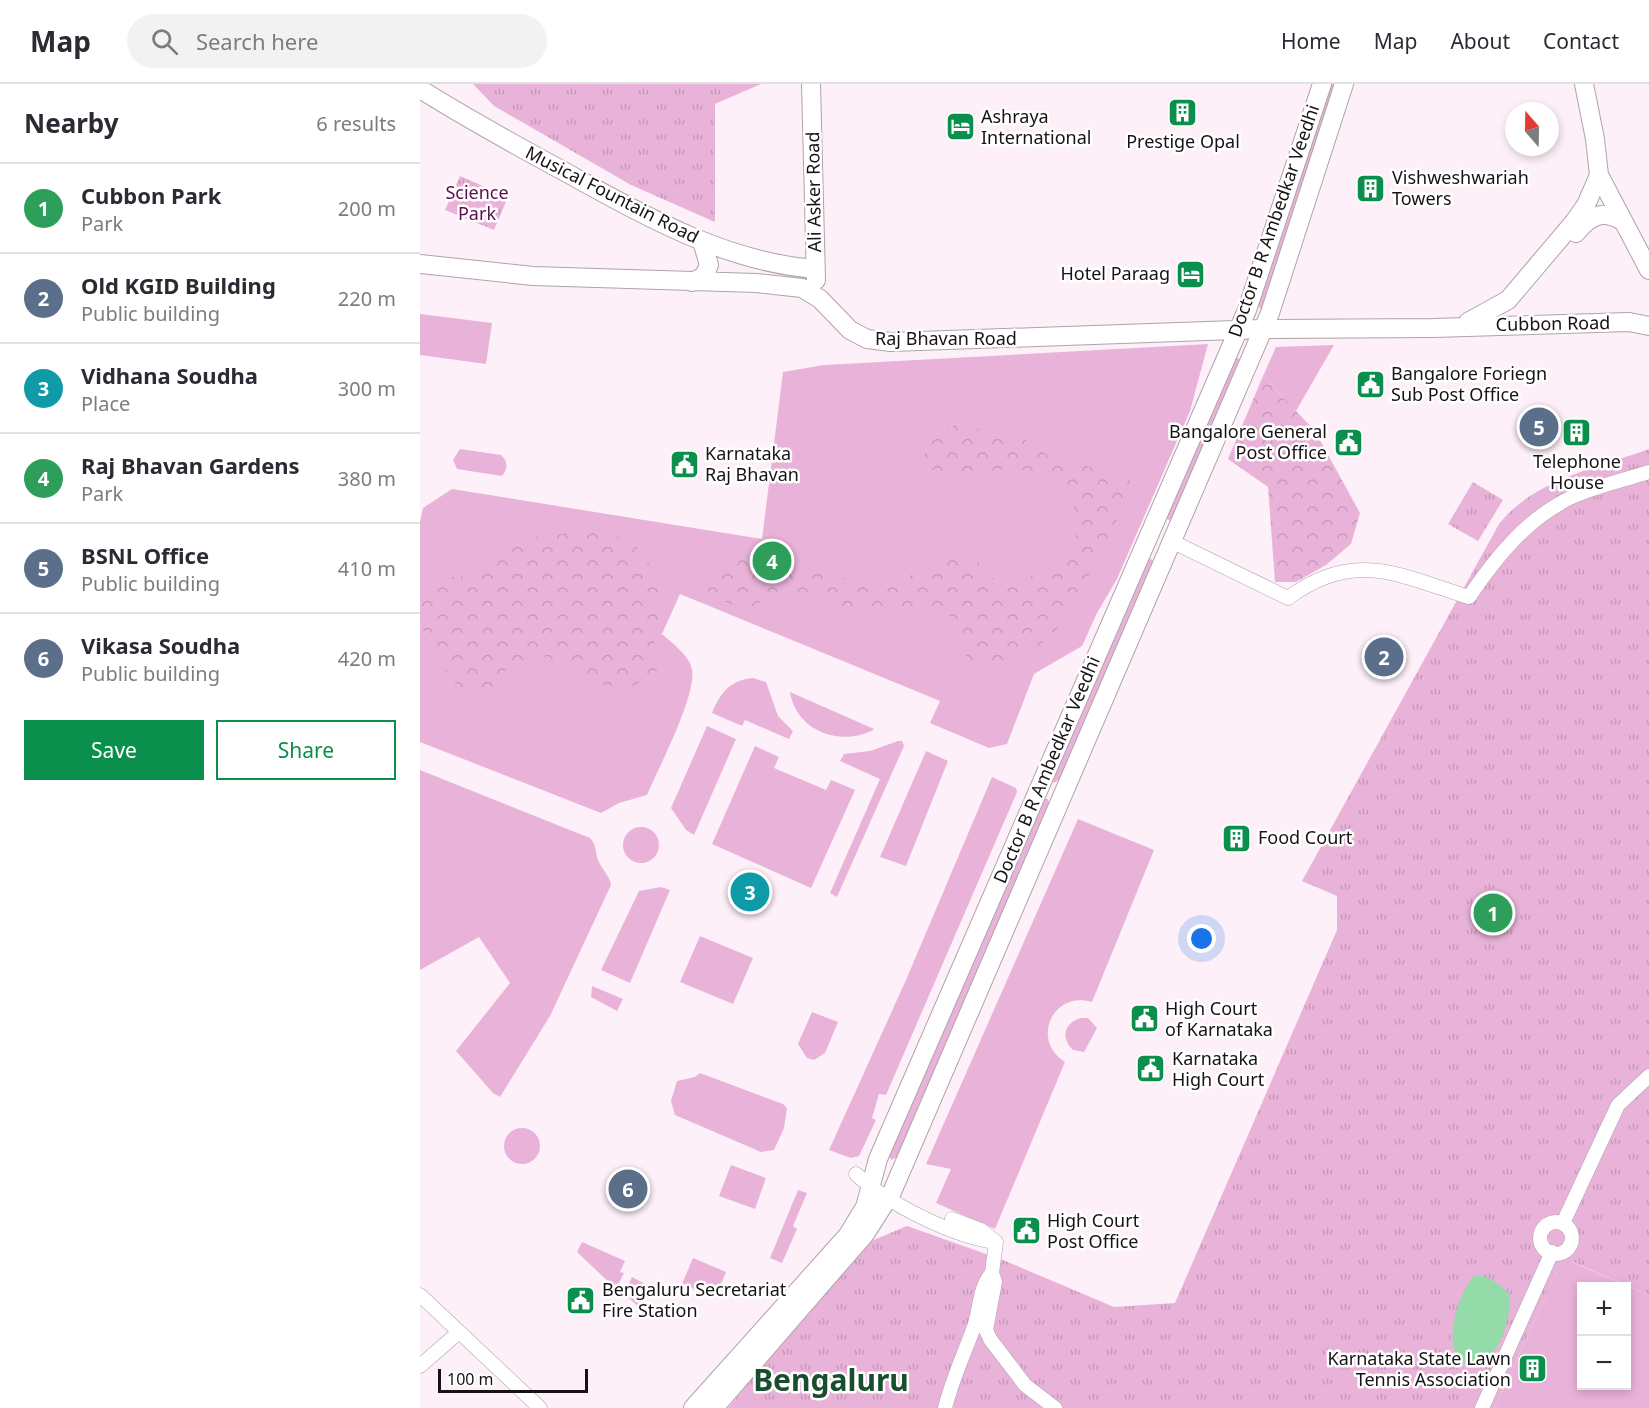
<!DOCTYPE html>
<html lang="en">
<head>
<meta charset="utf-8">
<style>
  :root { --surface:#fff; --page:#f2f2f3; --text:#2b2b33; --muted:#7c7c81; --line:#e1e1e2; --accent:#0b8f4c }
  body { margin:0; font-family:"Noto Sans",sans-serif; background:var(--page); color:var(--text) }
  .controls { position:absolute; right:18px; bottom:18px; display:grid; overflow:hidden; border-radius:0px; box-shadow:0 3px 9px #0003 }
  .controls button { width:54px; height:54px; display:grid; place-items:center; padding:0; border:0; border-bottom:2px solid var(--line); background:var(--surface); color:var(--text); font:30px sans-serif }
  .compass { position:absolute; left:1085px; top:18px; width:54px; height:54px; border-radius:50%; background:var(--surface); box-shadow:0 3px 9px #0003; rotate:340deg }
  .scale { position:absolute; left:18px; bottom:15px; width:150px; box-sizing:border-box; padding-left:6px; border:3px solid #171315; border-top:0; font-size:16px; line-height:21px; white-space:nowrap; color:#171315; -webkit-text-stroke:4px #fff; paint-order:stroke }
  .you { position:absolute; left:782px; top:855px; width:21px; height:21px; margin:-15px; border:4px solid #fff; border-radius:50%; background:#1a73e8; box-shadow:0 0 0 9px #1a73e833 }
  .badge { display:grid; place-items:center; width:39px; height:39px; border-radius:50%; background:var(--accent); color:#fff; font-size:20px; font-weight:700 }
  .pin { position:absolute; translate:-50% -50%; border:3px solid #fff; box-shadow:0 2px 6px #0006 }
  .list { margin:0; padding:0; list-style:none }
  h2 { display:flex; justify-content:space-between; align-items:center; height:78px; margin:0; padding:0 24px; font-size:26px }
  h2 small { font-size:20px; font-weight:400; color:var(--muted) }
  .list li { display:grid; grid-template-columns:39px 1fr auto; gap:18px; align-items:center; box-sizing:border-box; height:90px; padding:0 24px; border-top:2px solid var(--line) }
  .list b { display:block; font-size:22px; white-space:nowrap }
  .list p { margin:0; font-size:20px; white-space:nowrap; color:var(--muted) }
  .list em { font-size:20px; font-style:normal; color:var(--muted) }
  .actions { display:flex; gap:12px; padding:18px 24px }
  .actions a { flex:1; padding:14px 0; border:2px solid var(--accent); border-radius:0px; text-align:center; font-size:21px; color:var(--accent) }
  .actions .main { background:var(--accent); color:#fff }
  .icon { flex:none; width:33px; height:33px; fill:none; stroke:currentColor; stroke-width:2; stroke-linecap:round; stroke-linejoin:round }
  .map { position:relative; flex:none; width:1229px; height:1324px; overflow:hidden }
  header { display:flex; align-items:center; gap:36px; box-sizing:border-box; height:84px; padding:0 30px; background:var(--surface); border-bottom:2px solid var(--line) }
  header strong { font-size:28px }
  nav { display:flex; gap:33px; margin-inline-start:auto; font-size:21px }
  .search { width:420px; height:54px; background:var(--page); display:flex; align-items:center; gap:15px; box-sizing:border-box; padding:0 21px; border-radius:33px; color:var(--muted); font-size:22px }
  main { display:flex }
  aside { flex:1; background:var(--surface) }
  .map>svg:first-child { display:block }
  .green { fill:#e9b3d9; fill-rule:evenodd }
  .forest { fill:url(#forest-crowns) }
  .park { fill:url(#park-tufts) }
  .water { fill:#94dba9 }
  .lines { fill:none; stroke-linecap:round; stroke-linejoin:round }
  .minor-casing { stroke:#afa3ab; stroke-width:15 }
  .major-casing { stroke:#afa3ab; stroke-width:20 }
  .minor { stroke:#fff; stroke-width:14 }
  .major { stroke:#fff; stroke-width:18 }
  .labels { text-anchor:middle; stroke-width:5; stroke-linejoin:round; paint-order:stroke }
  .poi-label { font-size:18px; fill:#171315; stroke:#fff; text-anchor:start }
  .street-label { font-size:18px; fill:#171315; stroke:#fff }
  .park-label { font-size:18px; fill:#5b0c4c; stroke:#fff }
  .town-label { font-size:30px; font-weight:bold; fill:#184e2d; stroke:#fff }
</style>
</head>
<body>
<header>
<strong>Map</strong>
<div class="search"><svg class="icon" aria-label="search" viewBox="0 0 24 24"><circle cx="10" cy="10" r="6"/><path d="M15 15l6 6"/></svg>Search here</div>
<nav><a>Home</a><a>Map</a><a>About</a><a>Contact</a></nav>
</header>
<main>
<aside>
<h2>Nearby<small>6 results</small></h2>
<ul class="list">
<li><span class="badge" style="background:#2e9e5b">1</span><div><b>Cubbon Park</b><p>Park</p></div><em>200 m</em></li>
<li><span class="badge" style="background:#5c6f8a">2</span><div><b>Old KGID Building</b><p>Public building</p></div><em>220 m</em></li>
<li><span class="badge" style="background:#0f9aa8">3</span><div><b>Vidhana Soudha</b><p>Place</p></div><em>300 m</em></li>
<li><span class="badge" style="background:#2e9e5b">4</span><div><b>Raj Bhavan Gardens</b><p>Park</p></div><em>380 m</em></li>
<li><span class="badge" style="background:#5c6f8a">5</span><div><b>BSNL Office</b><p>Public building</p></div><em>410 m</em></li>
<li><span class="badge" style="background:#5c6f8a">6</span><div><b>Vikasa Soudha</b><p>Public building</p></div><em>420 m</em></li>
</ul>
<div class="actions"><a class="main">Save</a><a>Share</a></div>
</aside>
<div class="map">
<svg width="1229" height="1324" viewBox="0 0 1229 1324">
  <defs>
    <pattern id="forest-crowns" width="20" height="18" patternUnits="userSpaceOnUse" patternTransform="scale(1.5)"><rect width="20" height="18" fill="#e9b3d9"/><path d="M2 6a3 3 0 1 1 6 0M12 15a3 3 0 1 1 6 0" fill="none" stroke="#c799b9"/></pattern>
    <pattern id="park-tufts" width="24" height="20" patternUnits="userSpaceOnUse" patternTransform="scale(1.5)"><rect width="24" height="20" fill="#e9b3d9"/><path d="M3 7l-1-3M5 7V3M7 7l1-3M15 17l-1-3M17 17v-4M19 17l1-3" fill="none" stroke="#c799b9"/></pattern>
  </defs>
  <rect width="100%" height="100%" fill="#fdf0f8"/>
  <path class="green" d="M 907,0 L 918,0 L 841,226 L 838,220 Z
    M 0,230 L 72,239 L 66,280 L 0,271 Z
    M 788,260 L 770,327 L 697,495 L 677,529 L 662,562 L 614,590 L 587,660 L 569,664 L 510,639 L 520,617 L 260,510 L 242,550 C 252,559 269,571 272,585 C 277,611 239,683 227,711 L 199,719 L 181,729 L 0,658 L 0,438 L 3,424 L 32,405 L 342,455 L 363,288 L 404,281 Z
    M 914,261 L 876,327 L 843,292 L 856,263 Z
    M 816,273 L 822,277 L 753,434 L 749,436 L 746,434 Z
    M 40,365 L 81,371 C 88,377 88,385 82,392 L 37,385 L 33,376 Z
    M 729,473 L 734,478 L 640,695 L 634,699 L 631,695 Z
    M 333,594 L 346,598 L 358,632 L 373,647 L 369,655 L 325,636 L 322,642 L 292,629 C 300,609 310,596 333,594 Z
    M 370,608 L 454,645 L 455,645 C 421,664 376,647 370,608 Z
    M 287,642 L 316,655 L 274,751 L 266,746 L 251,724 Z
    M 478,657 L 482,657 L 484,662 L 417,813 L 410,809 L 460,695 L 420,677 L 424,670 L 450,667 Z
    M 335,662 L 359,673 L 354,684 L 406,706 L 411,696 L 435,706 L 391,804 L 292,760 Z
    M 506,667 L 528,677 L 486,782 L 460,773 Z
    M 0,686 L 170,754 C 176,760 175,765 177,773 C 180,784 189,790 191,801 L 130,932 L 80,1013 L 73,1009 L 36,967 L 90,899 L 59,853 L 0,886 Z
    M 572,693 L 596,704 L 597,708 L 466,1011 L 459,1010 L 452,1034 L 456,1036 L 439,1072 L 431,1074 L 409,1066 L 486,896 Z
    M 624,714 L 628,715 L 629,720 L 477,1073 L 471,1076 L 469,1071 Z
    M 658,735 L 734,766 L 672,918 C 633,906 610,956 645,978 L 575,1145 L 516,1119 L 531,1085 L 506,1080 Z
    M203 761a18 18 0 1 1 36 0a18 18 0 1 1-36 0Z
    M 241,803 L 250,806 L 210,899 L 181,886 L 219,807 Z
    M 280,852 L 333,874 L 313,920 L 260,898 Z
    M 172,902 L 203,915 L 197,927 L 171,913 Z
    M 392,928 L 418,938 L 405,969 L 394,976 L 387,974 L 378,960 Z
    M 661,934 L 668,934 L 677,944 L 664,968 L 653,966 C 641,955 643,939 661,934 Z
    M 280,989 L 363,1020 L 367,1024 L 364,1044 L 354,1066 L 341,1068 L 255,1031 L 251,1017 L 257,997 L 275,993 Z
    M84 1062a18 18 0 1 1 36 0a18 18 0 1 1-36 0Z
    M 311,1081 L 346,1094 L 335,1125 L 299,1112 Z
    M 378,1106 L 387,1109 L 373,1142 L 377,1145 L 362,1179 L 350,1174 Z
    M 162,1158 L 205,1177 L 200,1188 L 204,1189 L 198,1201 L 193,1202 L 157,1168 Z
    M 273,1174 L 306,1188 L 295,1214 L 262,1200 Z
    M 1152,1178 L 1229,1211 L 1229,1324 L 1075,1324 L 1136,1189 ZM 1162,1202 L 1206,1202 L 1206,1302 L 1162,1302 Z
    M 212,1193 L 229,1202 L 218,1222 L 204,1210 Z"/>
  <path class="forest" d="M 843,292 L 895,347 L 940,429 L 931,460 L 906,481 L 876,498 L 855,498 L 848,403 L 808,375 Z
    M 541,336 L 560,346 L 603,354 L 627,371 L 710,394 L 710,411 L 646,536 L 613,568 L 570,584 L 550,582 L 532,533 L 504,524 L 467,531 L 357,509 L 330,524 L 309,520 L 286,506 L 290,485 C 329,468 330,459 363,491 L 395,486 L 452,502 L 475,498 L 515,481 L 535,467 L 550,468 L 572,494 L 604,495 L 645,479 C 664,439 661,428 636,392 L 597,385 L 540,388 L 504,385 L 505,363 Z
    M 179,446 L 214,459 L 235,489 L 245,511 L 233,554 L 240,585 L 214,602 L 170,601 L 127,572 L 87,584 L 70,613 L 39,604 L 8,564 L 0,533 L 0,512 L 10,496 L 53,491 L 85,471 L 100,455 Z"/>
  <path class="park" d="M 53,0 L 341,0 L 295,20 L 295,138 L 211,101 L 74,22 Z
    M 40,92 L 88,113 L 74,146 L 25,126 Z
    M 1229,365 L 1229,1211 L 1153,1178 L 1136,1189 L 1075,1324 L 308,1324 L 444,1160 L 487,1142 L 583,1176 L 694,1223 L 755,1219 L 917,846 L 917,812 L 882,797 L 1079,440 C 1115,395 1177,384 1229,365 Z
    M 1053,398 L 1083,416 L 1058,457 L 1028,440 Z"/>
  <path class="water" d="M 1055,1191 C 1070,1192 1079,1200 1090,1210 C 1090,1239 1080,1277 1049,1283 C 1045,1280 1040,1277 1038,1273 C 1024,1253 1040,1206 1055,1191 Z"/>
  <g class="lines">
    <defs>
      <path id="minor" d="M 751,457 L 868,514 C 935,465 978,491 1049,513 C 1076,473 1108,433 1154,412 C 1178,402 1204,396 1229,388
        M 436,1090 C 466,1119 534,1153 576,1158
        M 532,1135 L 561,1146 L 576,1158
        M1120 1154a16 16 0 1 1 32 0a16 16 0 1 1-32 0Z
        M 1143,1139 L 1198,1021 L 1229,992
        M 576,1158 L 572,1189 L 575,1198 L 566,1246 L 570,1255 L 605,1301 L 635,1324
        M 0,1211 L 120,1324
        M 0,1282 L 39,1248
        M 525,1324 C 532,1296 544,1270 554,1243 C 560,1226 559,1203 572,1189
        M 1062,1324 L 1132,1168"/>
      <path id="major" d="M 391,0 L 396,196
        M 1164,0 L 1175,55 L 1179,91 L 1229,186
        M 0,5 C 48,35 97,62 147,89 C 225,132 305,178 395,185
        M 1156,149 C 1169,132 1183,125 1202,137
        M 0,180 L 113,192 L 336,199 L 382,204 L 400,215 L 430,246 L 447,255 L 471,258 L 843,245 L 1013,244 L 1209,238 L 1229,242
        M 272,198 L 284,192 L 289,181 L 282,157
        M 1048,238 L 1088,216 L 1154,138 L 1166,121 L 1179,91
        M 273,1324 L 428,1151 L 445,1123 L 458,1075 L 827,226 L 902,0
        M 294,1324 L 445,1150 L 472,1108 L 850,229 L 924,0"/>
    </defs>
    <use href="#minor" class="minor-casing"/>
    <use href="#major" class="major-casing"/>
    <use href="#minor" class="minor"/>
    <use href="#major" class="major"/>
  </g>
  <defs>
    <symbol id="building-square" viewBox="-11 -11 22 22"><rect x="-9" y="-9" width="18" height="18" rx="4" fill="#0b8f4c" stroke="#fff"/><path d="M-4-6H4V6H1V3H-1V6H-4ZM-2.5-4.3h1.7v1.8h-1.7ZM.8-4.3h1.7v1.8H.8ZM-2.5-1h1.7V.8h-1.7ZM.8-1h1.7V.8H.8Z" fill="#fff"/></symbol>
    <symbol id="hotel-square" viewBox="-11 -11 22 22"><rect x="-9" y="-9" width="18" height="18" rx="4" fill="#0b8f4c" stroke="#fff"/><path d="M-6-4.5h1.5V1H6V5H4.5V3h-9V5H-6ZM-4 0a1.8 1.8 0 1 1 3.6 0ZM.5 0V-2.5h3Q6-2.5 6 0Z" fill="#fff"/></symbol>
    <symbol id="civic-square" viewBox="-11 -11 22 22"><rect x="-9" y="-9" width="18" height="18" rx="4" fill="#0b8f4c" stroke="#fff"/><path d="M-.6-6.5H3V-4.5H.6V-3L4-1V1h2V6H-6V1h2V-1L-.6-3ZM-1.2 2.5V6h2.4V2.5Z" fill="#fff"/></symbol>
  </defs>
  <g fill-rule="evenodd">
    <use href="#building-square" x="746" y="12" width="33" height="33"/>
    <use href="#hotel-square" x="524" y="26" width="33" height="33"/>
    <use href="#building-square" x="934" y="88" width="33" height="33"/>
    <use href="#hotel-square" x="754" y="174" width="33" height="33"/>
    <use href="#civic-square" x="934" y="284" width="33" height="33"/>
    <use href="#building-square" x="1140" y="332" width="33" height="33"/>
    <use href="#civic-square" x="912" y="342" width="33" height="33"/>
    <use href="#civic-square" x="248" y="364" width="33" height="33"/>
    <use href="#building-square" x="800" y="738" width="33" height="33"/>
    <use href="#civic-square" x="708" y="918" width="33" height="33"/>
    <use href="#civic-square" x="714" y="968" width="33" height="33"/>
    <use href="#civic-square" x="590" y="1130" width="33" height="33"/>
    <use href="#civic-square" x="144" y="1200" width="33" height="33"/>
    <use href="#building-square" x="1096" y="1268" width="33" height="33"/>
  </g>
  <g class="labels">
    <g class="poi-label">
      <text x="561" y="39">Ashraya<tspan x="561" dy="21">International</tspan></text>
      <text x="763" y="64" text-anchor="middle">Prestige Opal</text>
      <text x="972" y="100">Vishweshwariah<tspan x="972" dy="21">Towers</tspan></text>
      <text x="750" y="196" text-anchor="end">Hotel Paraag</text>
      <text x="971" y="296">Bangalore Foriegn<tspan x="971" dy="21">Sub Post Office</tspan></text>
      <text x="907" y="354" text-anchor="end">Bangalore General<tspan x="907" dy="21">Post Office</tspan></text>
      <text x="285" y="376">Karnataka<tspan x="285" dy="21">Raj Bhavan</tspan></text>
      <text x="1157" y="384" text-anchor="middle">Telephone<tspan x="1157" dy="21">House</tspan></text>
      <text x="838" y="760">Food Court</text>
      <text x="745" y="931">High Court<tspan x="745" dy="21">of Karnataka</tspan></text>
      <text x="752" y="981">Karnataka<tspan x="752" dy="21">High Court</tspan></text>
      <text x="627" y="1143">High Court<tspan x="627" dy="21">Post Office</tspan></text>
      <text x="182" y="1212">Bengaluru Secretariat<tspan x="182" dy="21">Fire Station</tspan></text>
      <text x="1091" y="1281" text-anchor="end">Karnataka State Lawn<tspan x="1091" dy="21">Tennis Association</tspan></text>
    </g>
    <g class="street-label">
      <text transform="translate(394 108) rotate(-91)" y="6">Ali Asker Road</text>
      <text transform="translate(192 111) rotate(27)" y="6">Musical Fountain Road</text>
      <text transform="translate(854 137) rotate(-71)" y="6">Doctor B R Ambedkar Veedhi</text>
      <text transform="translate(1133 240) rotate(-1)" y="6">Cubbon Road</text>
      <text x="526" y="261">Raj Bhavan Road</text>
      <text transform="translate(627 686) rotate(-67)" y="6">Doctor B R Ambedkar Veedhi</text>
    </g>
    <g class="park-label">
      <text x="57" y="115">Science<tspan x="57" dy="21">Park</tspan></text>
    </g>
    <g class="town-label">
      <text x="411" y="1307">Bengaluru</text>
    </g>
  </g>
</svg>
<div class="controls">
<button>+</button>
<button>−</button>
</div>
<svg class="compass" viewBox="-18 -18 36 36"><path d="M0-13l5 13h-10z" fill="#e53935"/><path d="M0 13l5-13h-10z" fill="#7c7c81"/></svg>
<div class="scale">100 m</div>
<div class="you"></div>
<div class="pin badge" style="left:1073px;top:829px;background:#2e9e5b">1</div>
<div class="pin badge" style="left:964px;top:573px;background:#5c6f8a">2</div>
<div class="pin badge" style="left:330px;top:808px;background:#0f9aa8">3</div>
<div class="pin badge" style="left:352px;top:477px;background:#2e9e5b">4</div>
<div class="pin badge" style="left:1119px;top:343px;background:#5c6f8a">5</div>
<div class="pin badge" style="left:208px;top:1105px;background:#5c6f8a">6</div>
</div>
</main>
</body>
</html>
